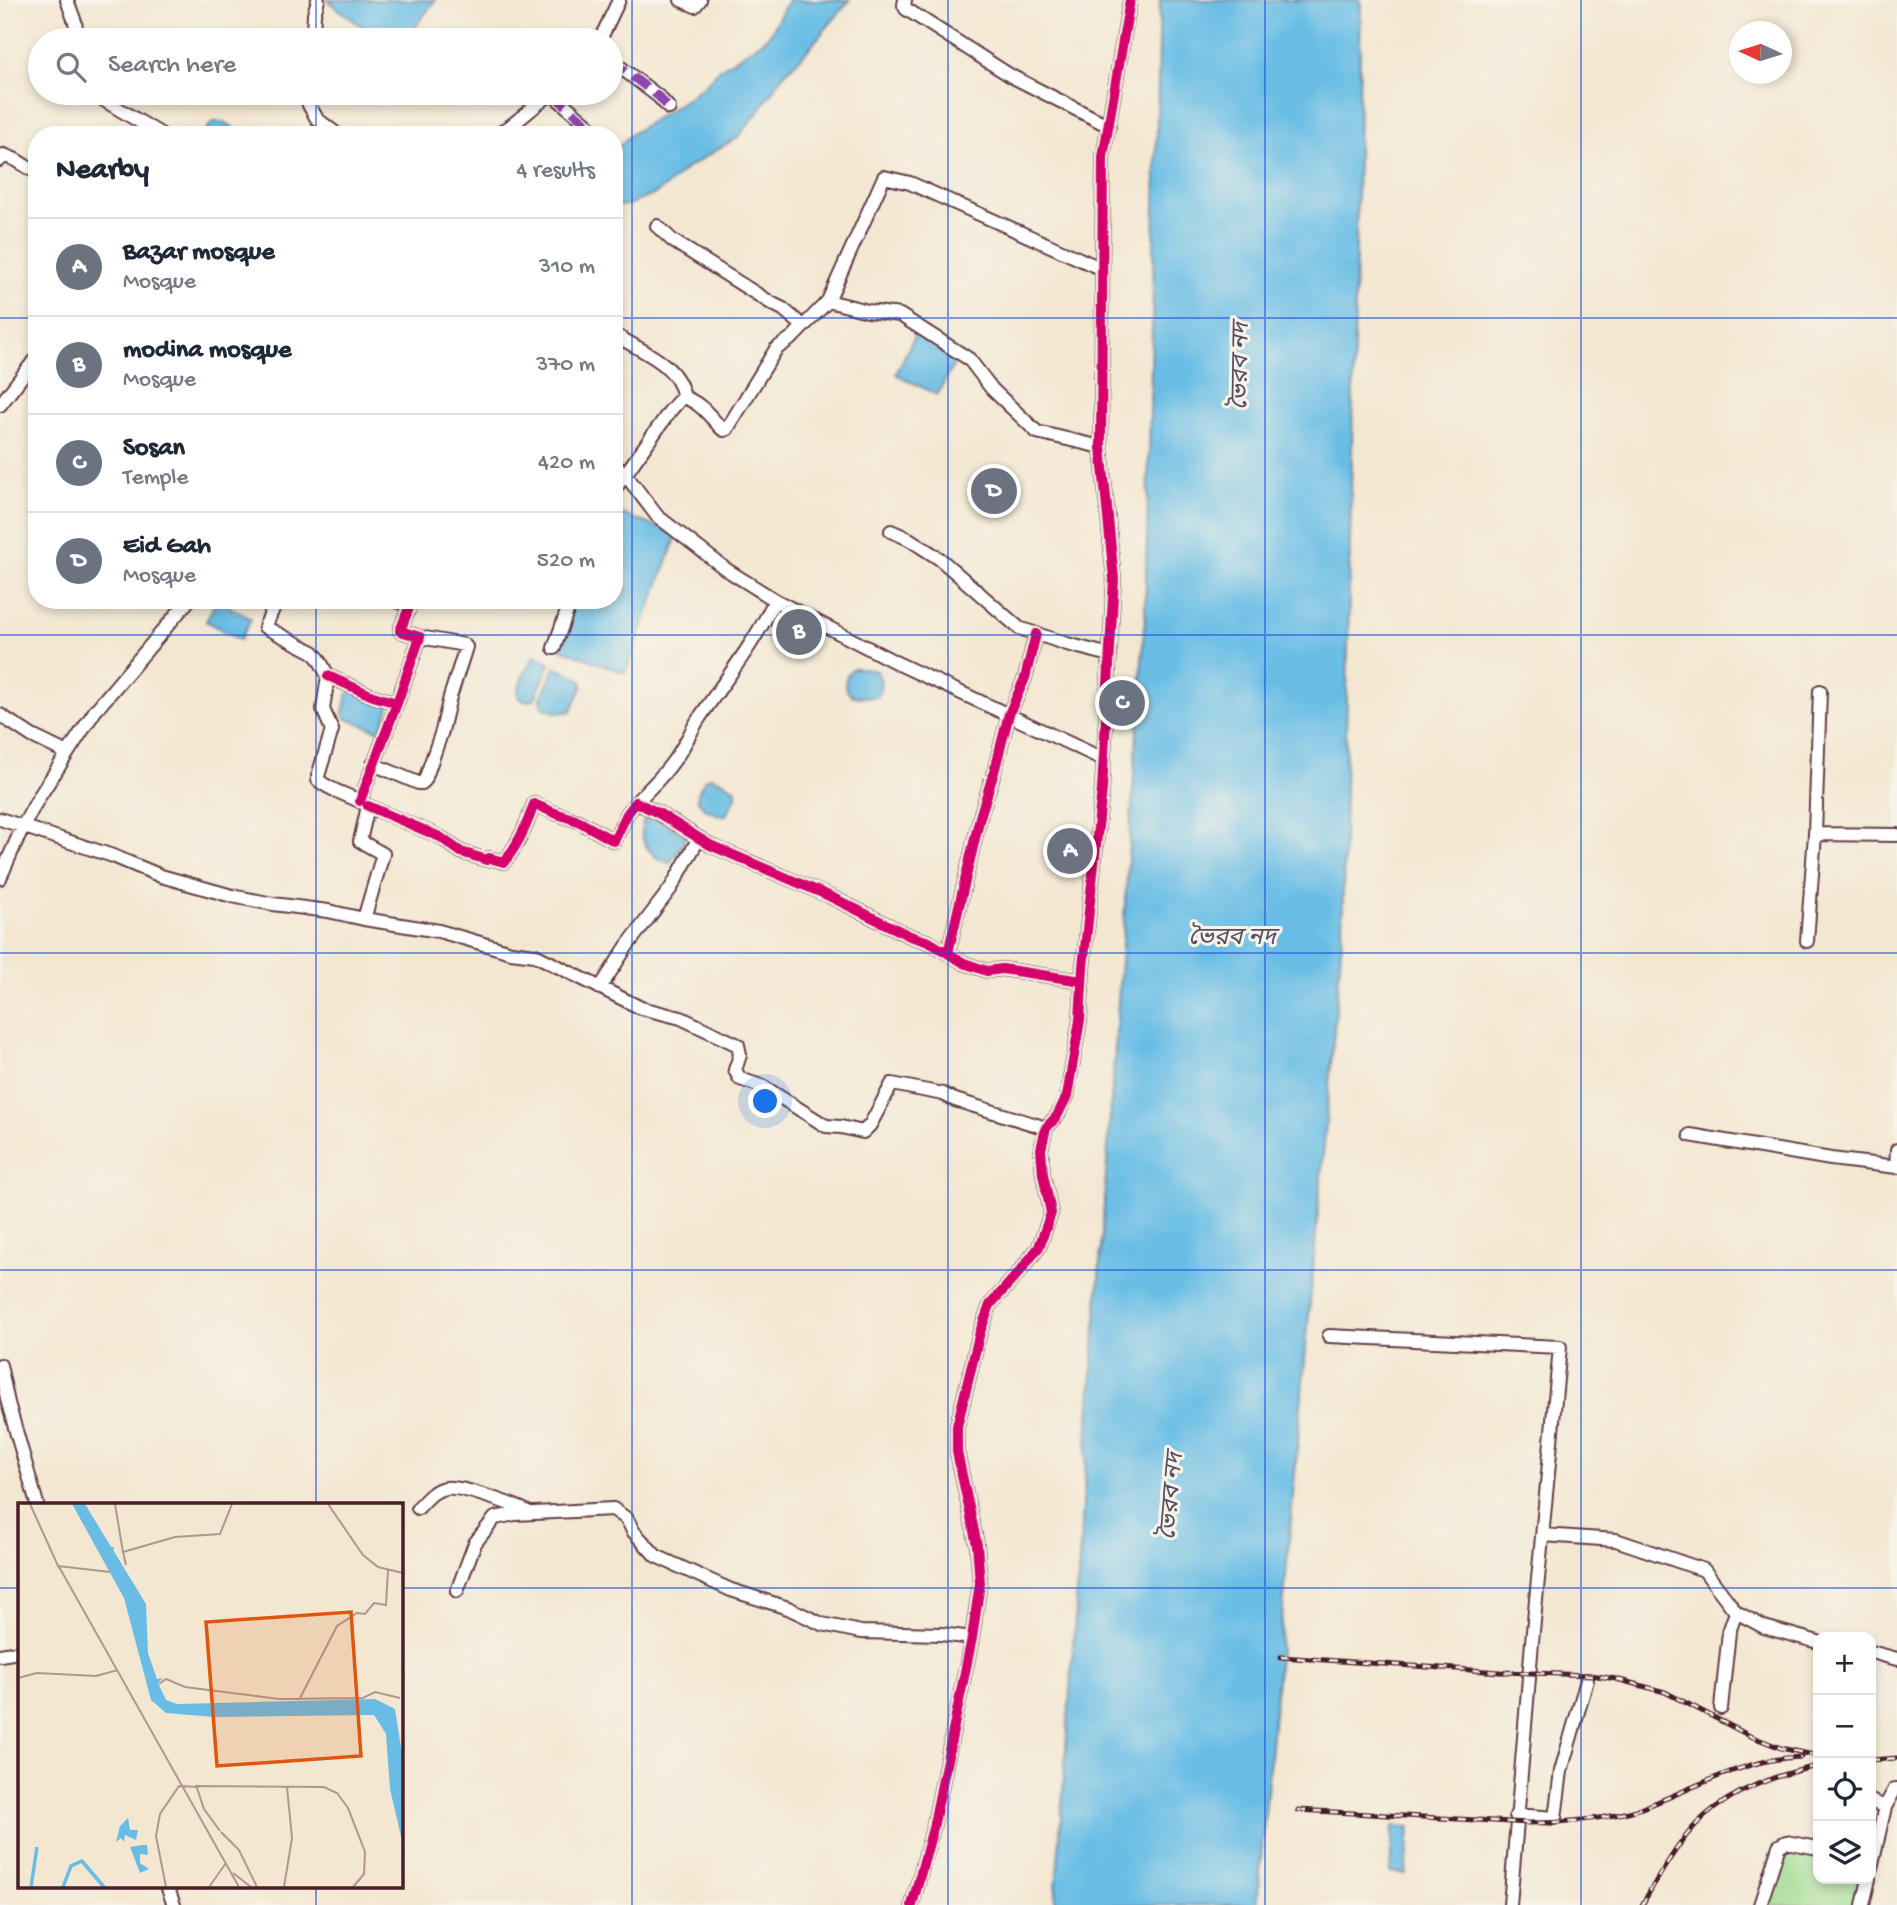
<!DOCTYPE html>
<html lang="en">
<head>
<meta charset="utf-8">
<style>
  :root { --surface:#fff; --page:#f6f6f7; --text:#1f2937; --muted:#747a83; --line:#e0e1e3; --accent:#1f6fb2 }
  body { margin:0; font-family:"Gochi Hand","Noto Sans Bengali",sans-serif; background:var(--page); color:var(--text) }
  .controls { position:absolute; right:21px; bottom:21px; display:grid; overflow:hidden; border-radius:14px; box-shadow:0 4px 10px #0003 }
  .controls button { width:63px; height:63px; display:grid; place-items:center; padding:0; border:0; border-bottom:2px solid var(--line); background:var(--surface); color:var(--text); font:35px sans-serif }
  .compass { position:absolute; left:1729px; top:21px; width:63px; height:63px; border-radius:50%; background:var(--surface); box-shadow:0 4px 10px #0003; rotate:274deg }
  .you { position:absolute; left:766px; top:1102px; width:24px; height:24px; margin:-18px; border:5px solid #fff; border-radius:50%; background:#1a73e8; box-shadow:0 0 0 10px #1a73e833 }
  .badge { display:grid; place-items:center; width:46px; height:46px; border-radius:50%; background:var(--accent); color:#fff; font-size:23px; font-weight:700 }
  .pin { position:absolute; translate:-50% -50%; border:4px solid #fff; box-shadow:0 2px 7px #0006 }
  .list { margin:0; padding:0; list-style:none }
  h2 { display:flex; justify-content:space-between; align-items:center; height:91px; margin:0; padding:0 28px; font-size:30px }
  h2 small { font-size:23px; font-weight:400; color:var(--muted) }
  .list li { display:grid; grid-template-columns:46px 1fr auto; gap:21px; align-items:center; box-sizing:border-box; height:98px; padding:0 28px; border-top:2px solid var(--line) }
  .list b { display:block; font-size:26px; white-space:nowrap }
  .list p { margin:0; font-size:23px; white-space:nowrap; color:var(--muted) }
  .list em { font-size:23px; font-style:normal; color:var(--muted) }
  .icon { flex:none; width:38px; height:38px; fill:none; stroke:currentColor; stroke-width:2; stroke-linecap:round; stroke-linejoin:round }
  .map { position:relative; flex:none; width:1897px; height:1905px; overflow:hidden }
  .search { position:absolute; background:var(--surface); box-shadow:0 4px 10px #0003; left:28px; top:28px; width:595px; height:77px; display:flex; align-items:center; gap:18px; box-sizing:border-box; padding:0 24px; border-radius:38px; color:var(--muted); font-size:26px }
  .panel { position:absolute; background:var(--surface); box-shadow:0 4px 10px #0003; left:28px; top:126px; width:595px; height:483px; border-radius:28px }
  .map>svg:first-child { display:block }
  .green { fill:#9edb8f; stroke:#747d5d; stroke-width:2 }
  .water { fill:#69bde5; stroke:#5a6e88; stroke-width:2 }
  .lines { fill:none; stroke-linecap:round; stroke-linejoin:round }
  .minor-casing { stroke:#633d44; stroke-width:16 }
  .minor { stroke:#fff; stroke-width:12 }
  .rail-casing { stroke:#4a1f2b; stroke-width:5 }
  .rail { stroke:#f7f3e8; stroke-width:2.5; stroke-dasharray:8; stroke-linecap:butt }
  .quiet { stroke:#8e44ad; stroke-width:9; stroke-dasharray:18 9; stroke-linecap:butt }
  .cycleway-casing { stroke:#f7f3e8; stroke-width:15 }
  .cycleway { stroke:#d6006c; stroke-width:10 }
  .grid { fill:none; stroke:#1d4ed8; stroke-width:2; stroke-opacity:0.55 }
  .labels { text-anchor:middle; stroke-width:6; stroke-linejoin:round; paint-order:stroke }
  .water-label { font-size:24px; font-style:italic; fill:#534e63; stroke:#f7f3e8 }
  .inset-river { fill:none; stroke:#69bde5; stroke-width:3.5 }
  .inset-road { fill:none; stroke:#af978f; stroke-width:2 }
  .view { fill:#e0560e; fill-opacity:0.15; stroke:#e0560e; stroke-width:3.5 }
  .inset-edge { fill:none; stroke:#4a1f2b; stroke-width:3.5 }
</style>
</head>
<body>
<div class="map">
<svg width="1897" height="1905" viewBox="0 0 1897 1905">
  <rect width="100%" height="100%" fill="#f7f3e8"/>
  <filter id="ink" filterUnits="userSpaceOnUse"><feTurbulence type="fractalNoise" baseFrequency=".0143" numOctaves="2"/><feDisplacementMap in="SourceGraphic" scale="14" xChannelSelector="R" yChannelSelector="G"/><feConvolveMatrix kernelMatrix="1 2 1 2 8 2 1 2 1" color-interpolation-filters="sRGB"/></filter>
  <filter id="wash" filterUnits="userSpaceOnUse"><feTurbulence type="fractalNoise" baseFrequency=".00686" numOctaves="4" result="noise"/><feDisplacementMap in="SourceGraphic" scale="28" xChannelSelector="R" yChannelSelector="G"/><feGaussianBlur stdDeviation="1.57" result="paint"/><feColorMatrix in="noise" values="0 0 0 0 0 0 0 0 0 0 0 0 0 0 0 0 0 1.4 0 .05"/><feComposite in="paint" operator="in"/></filter>
  <g filter="url(#wash)">
    <rect width="100%" height="100%" fill="#f3e7d1"/>
    <path class="green" d="M 1792,1846 L 1818,1852 L 1818,1879 L 1862,1879 L 1855,1905 L 1768,1905 L 1779,1856 L 1783,1849 Z"/>
    <path class="water" d="M 326,0 L 435,0 L 406,40 L 381,40 Z
      M 788,0 L 850,0 L 806,52 L 783,75 L 759,111 L 738,137 L 687,168 L 665,187 L 653,195 L 630,204 L 614,207 L 614,152 L 630,135 L 683,101 L 706,84 L 720,69 L 763,41 L 771,33 Z
      M 1160,0 L 1361,0 L 1342,939 L 1257,1905 L 1055,1905 L 1145,618 Z
      M 213,122 L 225,122 L 244,135 L 202,135 Z
      M 918,329 L 959,355 L 937,395 L 896,374 Z
      M 614,511 L 677,535 L 625,673 L 556,647 L 573,600 L 614,600 Z
      M 217,600 L 251,619 L 240,640 L 206,621 Z
      M 535,655 L 550,664 L 534,700 L 524,701 L 518,697 C 518,682 527,668 535,655 Z
      M 555,668 L 565,671 L 582,680 L 582,688 L 571,711 L 558,713 L 542,707 L 541,698 Z
      M 853,668 L 861,668 L 877,671 C 881,679 882,689 877,697 C 870,697 858,698 852,695 C 841,689 845,674 853,668 Z
      M 353,691 L 390,704 L 380,731 L 345,718 L 343,712 L 347,695 Z
      M 711,777 L 726,783 L 736,790 L 736,797 L 726,815 L 722,816 L 705,809 L 697,800 L 698,793 L 705,779 Z
      M 648,814 L 652,814 L 686,837 L 678,852 L 669,863 C 649,857 632,834 648,814 Z
      M 1393,1826 L 1410,1827 L 1406,1874 L 1390,1872 Z"/>
  </g>
  <g filter="url(#ink)">
    <g class="lines">
      <defs>
        <path id="minor" d="M 67,0 L 75,22 L 78,40
          M 318,0 L 314,14 L 313,33 L 320,40
          M 681,0 L 695,6 L 700,0
          M 905,0 L 904,5 L 906,9 L 1011,76 L 1109,126
          M 600,40 L 619,0
          M 611,60 L 659,97 L 669,108
          M 99,93 L 102,99 L 162,135
          M 315,93 L 309,105 L 317,119 L 338,135
          M 552,94 L 600,135
          M 497,135 C 517,124 533,105 553,93
          M 0,160 L 4,155 L 16,160 L 37,173
          M 657,226 L 673,241 L 771,303 L 783,309 L 803,326
          M 828,301 L 868,311 L 900,315 L 969,359 L 992,389 L 1037,432 L 1101,447
          M 614,334 C 642,352 677,362 684,397
          M 0,405 L 37,357
          M 614,464 L 625,474 L 657,516 L 727,570 L 775,600 L 899,664 L 1103,759
          M 614,490 L 670,411 L 682,397 C 699,401 709,415 721,428 L 724,430 L 727,429 L 776,349 L 793,337 L 828,301 L 884,177 L 910,183 L 1102,269
          M 891,531 L 909,539 L 940,559 L 1019,628 L 1067,644 L 1110,655
          M 394,600 L 410,606
          M 554,648 L 571,600
          M 328,676 L 373,696 L 397,703 L 360,801
          M 397,703 L 420,637 L 400,631 L 412,600
          M 0,715 L 32,736 L 67,753
          M 373,764 L 418,783 L 422,783 L 425,780 L 442,731 L 450,697 L 466,647 L 464,645 L 420,637
          M 636,802 C 652,787 667,772 679,753 C 686,743 691,731 698,720 C 724,681 755,643 775,600
          M 368,806 L 440,837 L 461,852 L 487,860 L 489,858 L 504,862 C 519,844 527,825 534,804 L 555,813 L 578,821 L 614,841 L 627,814 L 636,802 L 660,814 L 710,845 L 829,896 L 910,936 L 929,942 L 964,963 L 987,971 L 1002,969 L 1082,981
          M 0,819 L 113,856 L 161,876 L 232,896 L 273,904 L 328,911 L 364,919 L 383,854 L 360,841 L 368,806 C 352,795 333,793 318,780 L 318,776 L 332,730 L 323,709 L 328,676 L 319,659 L 313,652 L 265,627 L 277,600
          M 1815,834 L 1897,835
          M 0,878 L 23,826 L 39,797 L 95,711 L 189,600
          M 364,919 L 439,931 L 511,952 L 535,955 L 641,1008 L 681,1018 L 738,1045 L 740,1055 L 735,1070 L 740,1079 L 764,1087 L 826,1126 L 841,1127 L 863,1132 L 870,1125 L 892,1084 L 943,1094 L 955,1100 L 1046,1128
          M 1807,941 L 1815,834 L 1820,691
          M 948,953 L 980,817 L 994,772 L 1009,714 L 1025,678 L 1036,634
          M 600,988 L 627,946 L 671,888 L 699,838
          M 1690,1135 L 1831,1159 L 1897,1167
          M 1896,1167 L 1897,1150
          M 1329,1336 L 1560,1347 L 1532,1642 L 1510,1905
          M 0,1365 L 8,1403 L 37,1504
          M 418,1508 C 426,1500 433,1490 445,1488 C 460,1485 511,1504 526,1511
          M 1543,1535 L 1616,1540 L 1704,1570 L 1736,1612 L 1764,1627 L 1818,1642
          M 457,1591 L 475,1543 L 495,1518 L 515,1514 L 613,1509 L 627,1519 L 633,1531 L 656,1556 L 731,1590 L 788,1608 L 822,1624 L 861,1632 L 941,1634 L 972,1638
          M 1871,1652 L 1897,1659
          M 0,1655 L 19,1652
          M 1721,1708 L 1729,1632 L 1736,1612
          M 1871,1801 L 1885,1807 L 1871,1868
          M 1885,1807 L 1895,1789 L 1897,1789
          M 1516,1815 L 1555,1818 L 1561,1771 L 1587,1680
          M 167,1886 L 174,1905
          M 912,1905 L 933,1828 L 972,1638 L 980,1583 L 977,1545 L 957,1452 L 957,1426 L 980,1332 L 990,1305 L 1021,1270 L 1039,1247 L 1051,1213 L 1043,1174 L 1041,1149 L 1046,1128 L 1057,1116 L 1067,1096 L 1080,1020 L 1083,967 L 1102,789 L 1114,579 L 1101,447 L 1103,157 L 1130,0
          M 1760,1905 L 1779,1846 L 1786,1842 L 1818,1848
          M 1863,1905 L 1869,1879"/>
      </defs>
      <use href="#minor" class="minor-casing"/>
      <use href="#minor" class="minor"/>
      <defs>
        <path id="rail" d="M 1281,1657 L 1500,1672 L 1591,1675 L 1616,1679 L 1665,1692 L 1750,1736 L 1781,1748 L 1818,1756
          M 1871,1760 L 1897,1758
          M 1298,1810 L 1529,1823 C 1562,1823 1610,1819 1642,1808 C 1694,1789 1744,1758 1801,1757
          M 1642,1905 C 1655,1882 1669,1858 1686,1836 C 1717,1796 1770,1776 1818,1766"/>
      </defs>
      <use href="#rail" class="rail-casing"/>
      <use href="#rail" class="rail"/>
      <path class="quiet" d="M 611,60 L 659,97 L 669,108
        M 552,94 L 600,135
        M 394,600 L 410,606"/>
      <defs>
        <path id="cycleway" d="M 328,676 L 373,696 L 397,703 L 360,801
          M 397,703 L 420,637 L 400,631 L 412,600
          M 368,806 L 440,837 L 461,852 L 487,860 L 489,858 L 504,862 C 519,844 527,825 534,804 L 555,813 L 578,821 L 614,841 L 627,814 L 636,802 L 660,814 L 710,845 L 829,896 L 910,936 L 929,942 L 964,963 L 987,971 L 1002,969 L 1082,981
          M 948,953 L 980,817 L 994,772 L 1009,714 L 1025,678 L 1036,634
          M 912,1905 L 933,1828 L 972,1638 L 980,1583 L 977,1545 L 957,1452 L 957,1426 L 980,1332 L 990,1305 L 1021,1270 L 1039,1247 L 1051,1213 L 1043,1174 L 1041,1149 L 1046,1128 L 1057,1116 L 1067,1096 L 1080,1020 L 1083,967 L 1102,789 L 1114,579 L 1101,447 L 1103,157 L 1130,0"/>
      </defs>
      <use href="#cycleway" class="cycleway-casing"/>
      <use href="#cycleway" class="cycleway"/>
    </g>
  </g>
  <path class="grid" d="M 316,0 L 316,40M 632,0 L 632,1905M 948,0 L 948,1905M 1265,0 L 1265,1905M 1581,0 L 1581,1905M 316,93 L 316,135M 0,318 L 37,318M 614,318 L 1897,318M 316,600 L 316,1504M 0,635 L 1897,635M 0,953 L 1897,953M 0,1270 L 1897,1270M 0,1588 L 19,1588M 401,1588 L 1897,1588M 316,1886 L 316,1905"/>
  <g class="labels">
    <g class="water-label">
      <text transform="translate(1239 366) rotate(-89)" y="8">ভৈরব নদ</text>
      <text x="1232" y="944">ভৈরব নদ</text>
      <text transform="translate(1170 1496) rotate(-85)" y="8">ভৈরব নদ</text>
    </g>
  </g>
  <g transform="translate(18 1503)">
    <rect width="385" height="385" fill="#f3e7d1"/>
    <path d="M 54,1 L 67,1 L 128,101 L 130,150 L 139,176 L 145,175 L 140,180 L 148,197 L 159,201 L 357,196 L 377,206 L 385,257 L 385,342 L 372,286 L 368,231 L 356,212 L 196,214 L 148,210 L 133,197 L 106,95 ZM 110,315 L 112,327 L 120,327 L 118,337 L 107,332 L 106,339 L 103,335 L 98,339 L 102,323 ZM 125,342 L 129,342 L 130,352 L 122,351 L 122,360 L 131,366 L 122,370 L 112,344 Z" fill="#69bde5"/>
    <path class="inset-river" d="M 94,44 L 94,66M 13,384 L 19,344M 45,384 L 53,363 L 64,358 L 86,384"/>
    <path class="inset-road" d="M 12,1 L 41,65M 97,1 L 105,49M 310,1 L 345,52 L 360,64 L 385,70M 40,62 L 221,384M 108,62 L 105,49 L 157,34 L 202,31 L 214,1M 40,63 L 92,69M 0,175 L 19,170 L 78,173 L 100,167M 141,181 L 148,176 L 167,184 L 261,196 L 345,195 L 357,189 L 382,195M 281,197 L 319,123 L 339,110 L 347,111 L 356,100 L 368,102 L 370,67M 178,282 L 186,306 L 202,328M 177,283 L 306,284 L 319,290 L 330,305 L 347,349 L 346,371 L 335,384M 203,329 L 221,347 L 239,384M 215,370 L 233,384M 148,384 L 138,333 L 142,311 L 161,283 L 181,284M 191,384 L 208,360M 266,384 L 274,335 L 269,284"/>
    <path class="view" d="M 333,109 L 343,253 L 199,263 L 188,119 Z"/>
    <rect width="385" height="385" class="inset-edge"/>
  </g>
</svg>
<div class="controls">
<button>+</button>
<button>−</button>
<button><svg class="icon" aria-label="locate" viewBox="0 0 24 24"><circle cx="12" cy="12" r="6"/><path d="M12 2v4M12 18v4M2 12h4M18 12h4"/></svg></button>
<button><svg class="icon" aria-label="layers" viewBox="0 0 24 24"><path d="M12 4l9 5-9 5-9-5zM3 14l9 5 9-5"/></svg></button>
</div>
<svg class="compass" viewBox="-18 -18 36 36"><path d="M0-13l5 13h-10z" fill="#e53935"/><path d="M0 13l5-13h-10z" fill="#747a83"/></svg>
<div class="you"></div>
<div class="pin badge" style="left:1070px;top:851px;background:#6b7280">A</div>
<div class="pin badge" style="left:799px;top:632px;background:#6b7280">B</div>
<div class="pin badge" style="left:1122px;top:703px;background:#6b7280">C</div>
<div class="pin badge" style="left:994px;top:491px;background:#6b7280">D</div>
<div class="search"><svg class="icon" aria-label="search" viewBox="0 0 24 24"><circle cx="10" cy="10" r="6"/><path d="M15 15l6 6"/></svg>Search here</div>
<section class="panel">
<h2>Nearby<small>4 results</small></h2>
<ul class="list">
<li><span class="badge" style="background:#6b7280">A</span><div><b>Bazar mosque</b><p>Mosque</p></div><em>310 m</em></li>
<li><span class="badge" style="background:#6b7280">B</span><div><b>modina mosque</b><p>Mosque</p></div><em>370 m</em></li>
<li><span class="badge" style="background:#6b7280">C</span><div><b>Sosan</b><p>Temple</p></div><em>420 m</em></li>
<li><span class="badge" style="background:#6b7280">D</span><div><b>Eid Gah</b><p>Mosque</p></div><em>520 m</em></li>
</ul>
</section>
</div>
</body>
</html>
